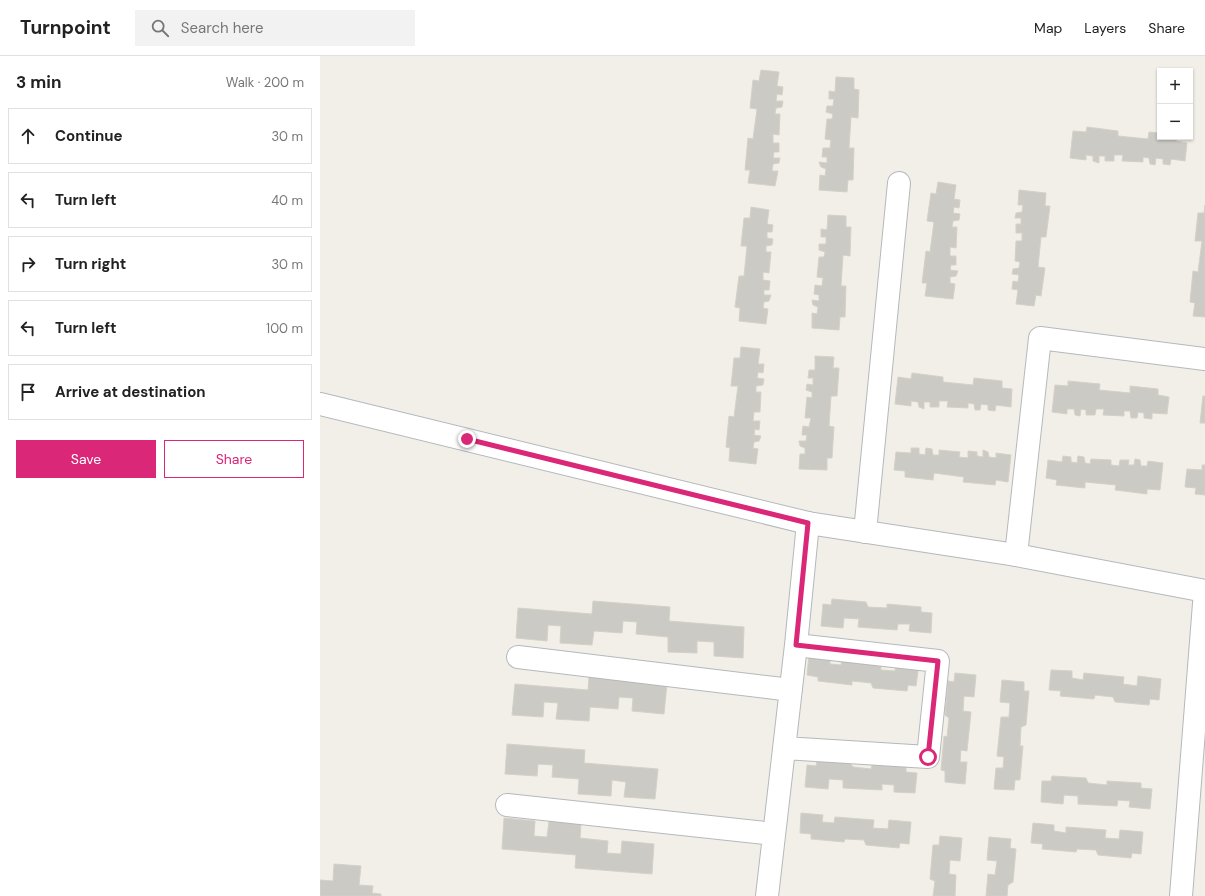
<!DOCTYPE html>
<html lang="en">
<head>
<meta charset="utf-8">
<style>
  :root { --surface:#fff; --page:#f2f2f2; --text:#222; --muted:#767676; --line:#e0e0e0; --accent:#db2777 }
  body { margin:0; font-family:"DM Sans",sans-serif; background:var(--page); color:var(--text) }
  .controls { position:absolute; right:12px; top:12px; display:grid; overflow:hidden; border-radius:0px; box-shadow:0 1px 3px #0004 }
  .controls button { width:36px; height:36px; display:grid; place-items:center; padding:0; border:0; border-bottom:1px solid var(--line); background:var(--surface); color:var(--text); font:20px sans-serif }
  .stop { position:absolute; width:12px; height:12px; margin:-9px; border:3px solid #db2777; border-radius:50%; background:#fff }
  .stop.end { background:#db2777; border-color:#fff; box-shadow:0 1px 4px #0008 }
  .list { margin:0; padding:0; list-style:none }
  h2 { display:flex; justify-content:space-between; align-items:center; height:52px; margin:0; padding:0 16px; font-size:17px }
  h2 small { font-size:13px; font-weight:400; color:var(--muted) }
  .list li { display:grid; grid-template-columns:26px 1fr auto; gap:12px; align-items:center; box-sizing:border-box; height:56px; margin:0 8px 8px; padding:0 8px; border:1px solid var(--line); border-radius:0px }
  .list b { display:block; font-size:15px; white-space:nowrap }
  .list em { font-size:13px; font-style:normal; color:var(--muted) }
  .actions { display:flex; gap:8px; padding:12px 16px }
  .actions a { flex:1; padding:9px 0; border:1px solid var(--accent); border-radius:0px; text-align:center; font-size:14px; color:var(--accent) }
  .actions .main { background:var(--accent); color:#fff }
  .icon { flex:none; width:22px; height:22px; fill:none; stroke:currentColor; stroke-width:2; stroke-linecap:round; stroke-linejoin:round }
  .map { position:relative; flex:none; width:885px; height:840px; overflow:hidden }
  header { display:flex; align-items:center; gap:24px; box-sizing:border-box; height:56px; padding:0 20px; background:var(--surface); border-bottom:1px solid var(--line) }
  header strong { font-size:19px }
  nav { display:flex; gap:22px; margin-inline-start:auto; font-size:14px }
  .search { width:280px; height:36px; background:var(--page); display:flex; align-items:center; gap:10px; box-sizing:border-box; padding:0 14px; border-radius:0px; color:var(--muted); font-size:15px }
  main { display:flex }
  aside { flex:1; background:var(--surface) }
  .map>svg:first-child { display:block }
  .building { fill:#cccac5; stroke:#d6d1c6 }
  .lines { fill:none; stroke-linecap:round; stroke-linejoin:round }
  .minor-casing { stroke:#b5b8bc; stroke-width:24 }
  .tertiary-casing { stroke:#b5b8bc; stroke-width:24 }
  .minor { stroke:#fff; stroke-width:22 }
  .tertiary { stroke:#fff; stroke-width:22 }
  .route { stroke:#db2777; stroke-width:5 }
</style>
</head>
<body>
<header>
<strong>Turnpoint</strong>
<div class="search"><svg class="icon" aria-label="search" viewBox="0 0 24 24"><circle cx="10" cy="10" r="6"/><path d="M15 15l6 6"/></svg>Search here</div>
<nav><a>Map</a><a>Layers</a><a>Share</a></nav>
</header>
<main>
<aside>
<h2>3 min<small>Walk · 200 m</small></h2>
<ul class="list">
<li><svg class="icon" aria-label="ahead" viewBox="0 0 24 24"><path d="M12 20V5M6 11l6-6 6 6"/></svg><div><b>Continue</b></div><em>30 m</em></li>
<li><svg class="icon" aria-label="left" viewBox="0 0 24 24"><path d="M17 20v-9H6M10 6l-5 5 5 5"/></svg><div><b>Turn left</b></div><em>40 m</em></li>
<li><svg class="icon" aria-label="right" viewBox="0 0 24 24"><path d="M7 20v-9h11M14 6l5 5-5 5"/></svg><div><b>Turn right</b></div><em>30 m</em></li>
<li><svg class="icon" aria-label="left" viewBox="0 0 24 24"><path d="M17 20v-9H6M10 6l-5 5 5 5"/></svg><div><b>Turn left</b></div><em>100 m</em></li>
<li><svg class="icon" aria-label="arrive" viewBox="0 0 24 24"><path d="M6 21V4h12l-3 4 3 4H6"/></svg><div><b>Arrive at destination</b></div></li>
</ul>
<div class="actions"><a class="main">Save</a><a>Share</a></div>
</aside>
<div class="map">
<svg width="885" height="840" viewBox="0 0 885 840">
  <rect width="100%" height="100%" fill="#f1efe8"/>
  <path class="building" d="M 441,14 L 459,16 L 457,30 L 463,31 L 462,39 L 457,38 L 456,45 L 463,45 L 462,51 L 456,52 L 455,58 L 460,58 L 459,79 L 453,78 L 453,87 L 459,87 L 459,96 L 454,96 L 453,102 L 460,102 L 459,107 L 453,108 L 452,115 L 458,115 L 455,130 L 428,127 L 430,114 L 425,114 L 428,82 L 433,83 L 437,53 L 430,52 L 433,24 L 439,25 Z
    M 516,21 L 534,22 L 534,33 L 539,34 L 538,62 L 531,61 L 529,92 L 534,92 L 533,124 L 528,124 L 527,136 L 499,134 L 500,119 L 505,120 L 506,113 L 501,111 L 499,106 L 507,107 L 507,101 L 502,101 L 503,92 L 510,92 L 511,84 L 505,83 L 507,63 L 512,63 L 513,58 L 506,56 L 507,50 L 513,50 L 514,43 L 509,43 L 509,35 L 515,36 Z
    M 767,71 L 798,75 L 798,80 L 828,83 L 829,76 L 840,77 L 840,81 L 857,81 L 856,85 L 867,87 L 865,105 L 851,103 L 850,109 L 843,108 L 843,103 L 836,102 L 835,109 L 830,108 L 829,102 L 823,101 L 823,106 L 802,105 L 803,99 L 794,99 L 794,105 L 785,105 L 785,100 L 779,100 L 779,107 L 773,105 L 773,100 L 766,99 L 766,104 L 750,102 L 753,75 L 766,76 Z
    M 618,126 L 636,129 L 634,143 L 640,144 L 639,152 L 634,151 L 633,157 L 640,158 L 639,164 L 633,165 L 632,171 L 637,171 L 636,192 L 630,191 L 630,200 L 636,200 L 636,209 L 631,209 L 630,214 L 638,215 L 636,220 L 630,221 L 630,227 L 635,228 L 633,243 L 605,240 L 607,227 L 602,227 L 606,195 L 610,196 L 614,166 L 607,165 L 611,137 L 616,138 Z
    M 699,134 L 726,137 L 725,150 L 730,150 L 726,181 L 721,181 L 718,211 L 725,212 L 721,240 L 716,239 L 714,250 L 696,248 L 698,234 L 692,233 L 693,225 L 698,226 L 699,219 L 692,218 L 693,213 L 699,212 L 700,206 L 695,205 L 696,185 L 702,185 L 702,177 L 696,177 L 696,168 L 701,168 L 701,162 L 695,162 L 696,157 L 702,156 L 703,149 L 698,149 Z
    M 885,149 L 885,261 L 873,260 L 875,247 L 870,246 L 873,215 L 878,216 L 882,185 L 875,185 L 878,157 L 884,157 Z
    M 431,151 L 449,154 L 447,168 L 453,169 L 452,176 L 447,176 L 447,182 L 453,183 L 452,189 L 446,190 L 446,196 L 451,196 L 449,217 L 443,216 L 443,224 L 450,225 L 449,234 L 444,234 L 444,239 L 451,239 L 449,245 L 444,246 L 443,252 L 448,253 L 446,268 L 419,265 L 420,252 L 415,251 L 419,220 L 424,220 L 427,190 L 421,190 L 424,162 L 430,162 Z
    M 508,159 L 526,160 L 526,171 L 531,171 L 530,200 L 523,199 L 521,230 L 526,230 L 525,261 L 520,261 L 519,274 L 492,272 L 492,257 L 497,258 L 498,251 L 493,249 L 492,244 L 499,245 L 499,239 L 494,238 L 495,229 L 502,230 L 503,222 L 497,221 L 499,201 L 504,201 L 505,196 L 499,194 L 499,188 L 506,188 L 506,181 L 501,181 L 501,173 L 507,174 Z
    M 421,291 L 440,293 L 438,308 L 444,308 L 443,317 L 438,316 L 437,322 L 444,323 L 443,329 L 436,330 L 436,336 L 441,336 L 440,356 L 434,356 L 433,365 L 440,365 L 439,374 L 435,373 L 434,379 L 441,380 L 439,385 L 434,386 L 433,392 L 438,393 L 436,408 L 409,405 L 410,392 L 406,391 L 409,360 L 414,361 L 418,330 L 411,330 L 414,302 L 420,302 Z
    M 495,300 L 514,301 L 513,312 L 519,312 L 517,340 L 511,340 L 509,370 L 514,371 L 512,402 L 507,402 L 507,414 L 479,413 L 480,398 L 485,398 L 485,392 L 480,390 L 479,385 L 486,385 L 487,379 L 482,379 L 483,370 L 489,371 L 491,362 L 485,362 L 487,341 L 492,342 L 492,336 L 486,334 L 487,328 L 493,329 L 493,322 L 488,322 L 489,314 L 495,314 Z
    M 592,317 L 623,321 L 623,326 L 653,329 L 654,322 L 682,325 L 682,332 L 692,333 L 691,351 L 676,349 L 675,355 L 668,354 L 668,349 L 661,348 L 660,354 L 655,354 L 654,348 L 648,347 L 648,352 L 627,351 L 628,345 L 619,345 L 619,351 L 610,351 L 610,346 L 604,346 L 604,353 L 599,351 L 598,346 L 591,345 L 591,350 L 575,348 L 578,321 L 591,323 Z
    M 748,325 L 780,328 L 779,334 L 810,337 L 810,330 L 838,333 L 838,339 L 849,341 L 847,358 L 832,357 L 832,363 L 824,362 L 824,357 L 818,356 L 817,362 L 811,362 L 810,355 L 804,355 L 804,360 L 783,359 L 784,353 L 776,353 L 775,359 L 766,359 L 766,354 L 761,353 L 760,360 L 755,359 L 754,353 L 747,353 L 747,358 L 732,356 L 735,329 L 748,330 Z
    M 883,340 L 885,340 L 885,367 L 880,367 Z
    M 591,392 L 599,392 L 599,398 L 605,399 L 606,392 L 612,393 L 613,399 L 619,399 L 619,394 L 640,396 L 639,401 L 648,402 L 648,395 L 657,396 L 657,400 L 663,401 L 663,394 L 668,396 L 669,401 L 676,402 L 676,397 L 691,399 L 688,426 L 676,424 L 675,429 L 643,426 L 644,421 L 614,417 L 613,424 L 585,421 L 585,415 L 574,414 L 576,396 L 591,397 Z
    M 743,400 L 751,401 L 751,406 L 757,407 L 758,400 L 764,401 L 765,407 L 770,408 L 771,403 L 791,404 L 791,409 L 799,410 L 800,404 L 809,404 L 808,409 L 814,409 L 815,403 L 820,404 L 821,410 L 827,410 L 828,405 L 843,407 L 840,434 L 827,433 L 827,438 L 795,434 L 796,429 L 765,426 L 765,432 L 736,429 L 737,424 L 726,422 L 728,404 L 742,406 Z
    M 882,409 L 885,409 L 885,439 L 875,438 L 876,432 L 865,431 L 867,413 L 882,414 Z
    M 512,543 L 546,546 L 548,551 L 567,552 L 567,548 L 601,551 L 601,556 L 612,557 L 611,577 L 589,575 L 590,568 L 578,568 L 577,574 L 538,571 L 539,563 L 524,562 L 523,572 L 501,570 L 503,548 L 511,549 Z
    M 273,545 L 350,551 L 349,565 L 424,571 L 423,602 L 394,600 L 394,586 L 377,585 L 377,597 L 348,596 L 348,581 L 316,578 L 317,566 L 303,565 L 302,577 L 274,575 L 272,589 L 240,587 L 241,570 L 228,569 L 227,585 L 196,582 L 198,552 L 272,558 Z
    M 489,599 L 510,601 L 510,608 L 521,609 L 522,603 L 561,606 L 561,614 L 575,615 L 576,606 L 599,608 L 596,630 L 588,629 L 587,635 L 553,632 L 551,627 L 532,625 L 532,629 L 498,625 L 498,621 L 487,619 Z
    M 731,614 L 752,615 L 752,622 L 763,624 L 764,617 L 804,621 L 803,628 L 817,630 L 818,620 L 841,623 L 839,644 L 830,643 L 829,649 L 795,646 L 793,641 L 775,639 L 774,643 L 740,640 L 741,635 L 729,634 Z
    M 635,617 L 656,619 L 654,641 L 644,640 L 643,655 L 651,656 L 647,695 L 641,694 L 640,706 L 647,706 L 645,728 L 625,726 L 625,715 L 621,714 L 624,680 L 627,681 L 629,662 L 625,659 L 628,625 L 634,626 Z
    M 269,621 L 347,628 L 344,658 L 312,655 L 313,642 L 299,641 L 298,653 L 270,651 L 269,665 L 236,663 L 238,647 L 224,646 L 223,661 L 192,659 L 195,628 L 268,634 Z
    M 682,624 L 704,626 L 704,635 L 709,635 L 706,669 L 701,671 L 700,690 L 703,690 L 700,724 L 695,724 L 694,734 L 674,733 L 676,712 L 683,712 L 684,701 L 677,700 L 681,661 L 689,661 L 690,647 L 680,646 Z
    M 187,688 L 265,694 L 264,707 L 338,713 L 335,743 L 304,741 L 306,726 L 292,724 L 291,740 L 258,738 L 259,723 L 232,721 L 233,709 L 218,708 L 217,720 L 185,718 Z
    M 497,704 L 530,707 L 533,711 L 551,713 L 552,709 L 586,711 L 586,716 L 597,717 L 595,737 L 574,736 L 574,729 L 562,728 L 562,734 L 523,732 L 523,724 L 509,723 L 508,733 L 485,731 L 487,709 L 496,710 Z
    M 732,720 L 766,722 L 768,727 L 787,729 L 787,725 L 821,727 L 821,732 L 832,733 L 830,753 L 809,751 L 810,745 L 798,744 L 797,750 L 758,748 L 758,740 L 744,739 L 743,748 L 721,746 L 722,725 L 731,725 Z
    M 481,757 L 503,759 L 502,766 L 514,767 L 515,761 L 554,764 L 553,772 L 568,773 L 569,764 L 591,766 L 589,788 L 580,787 L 579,792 L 546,789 L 544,784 L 525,783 L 524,786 L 491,783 L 491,778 L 480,777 Z
    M 184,762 L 215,765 L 214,780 L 227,781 L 229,765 L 261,768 L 260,782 L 288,785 L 287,797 L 301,798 L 302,785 L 334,788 L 332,818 L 255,812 L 256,799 L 182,793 Z
    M 713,767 L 734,769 L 734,775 L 746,777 L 746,771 L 786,774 L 785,782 L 799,783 L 800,774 L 823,776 L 821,798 L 812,797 L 811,802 L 778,799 L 776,794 L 757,793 L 756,796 L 722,793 L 723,788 L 711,787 Z
    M 620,780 L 642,782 L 640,805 L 630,804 L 629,818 L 636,819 L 635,840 L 613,840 L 615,825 L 610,823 L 613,789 L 619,789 Z
    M 669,781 L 691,783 L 690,792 L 696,793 L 693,826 L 688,829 L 687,840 L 666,840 L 668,818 L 675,819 L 677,805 L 667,804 Z
    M 14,808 L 41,810 L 39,829 L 53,830 L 52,837 L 61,838 L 61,840 L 0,840 L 0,824 L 13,825 Z"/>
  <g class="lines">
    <defs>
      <path id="minor" d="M 545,476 L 579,127
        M 696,499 L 720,282 L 885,303
        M 198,601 L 471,634
        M 464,692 L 608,701 L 618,605 L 476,589
        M 187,749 L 454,778
        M 447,840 L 476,589 L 488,467
        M 861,840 L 885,535"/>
      <path id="tertiary" d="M 0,348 L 488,467 L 696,499 L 885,535"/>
    </defs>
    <use href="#minor" class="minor-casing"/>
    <use href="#tertiary" class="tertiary-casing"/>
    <use href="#minor" class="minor"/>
    <use href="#tertiary" class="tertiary"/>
  </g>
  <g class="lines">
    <path class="route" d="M 147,383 L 488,467 L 476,589 L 618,605 L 608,701"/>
  </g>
</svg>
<div class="controls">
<button>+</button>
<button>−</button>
</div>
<div class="stop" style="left:608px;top:701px"></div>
<div class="stop end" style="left:147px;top:383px"></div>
</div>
</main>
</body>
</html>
